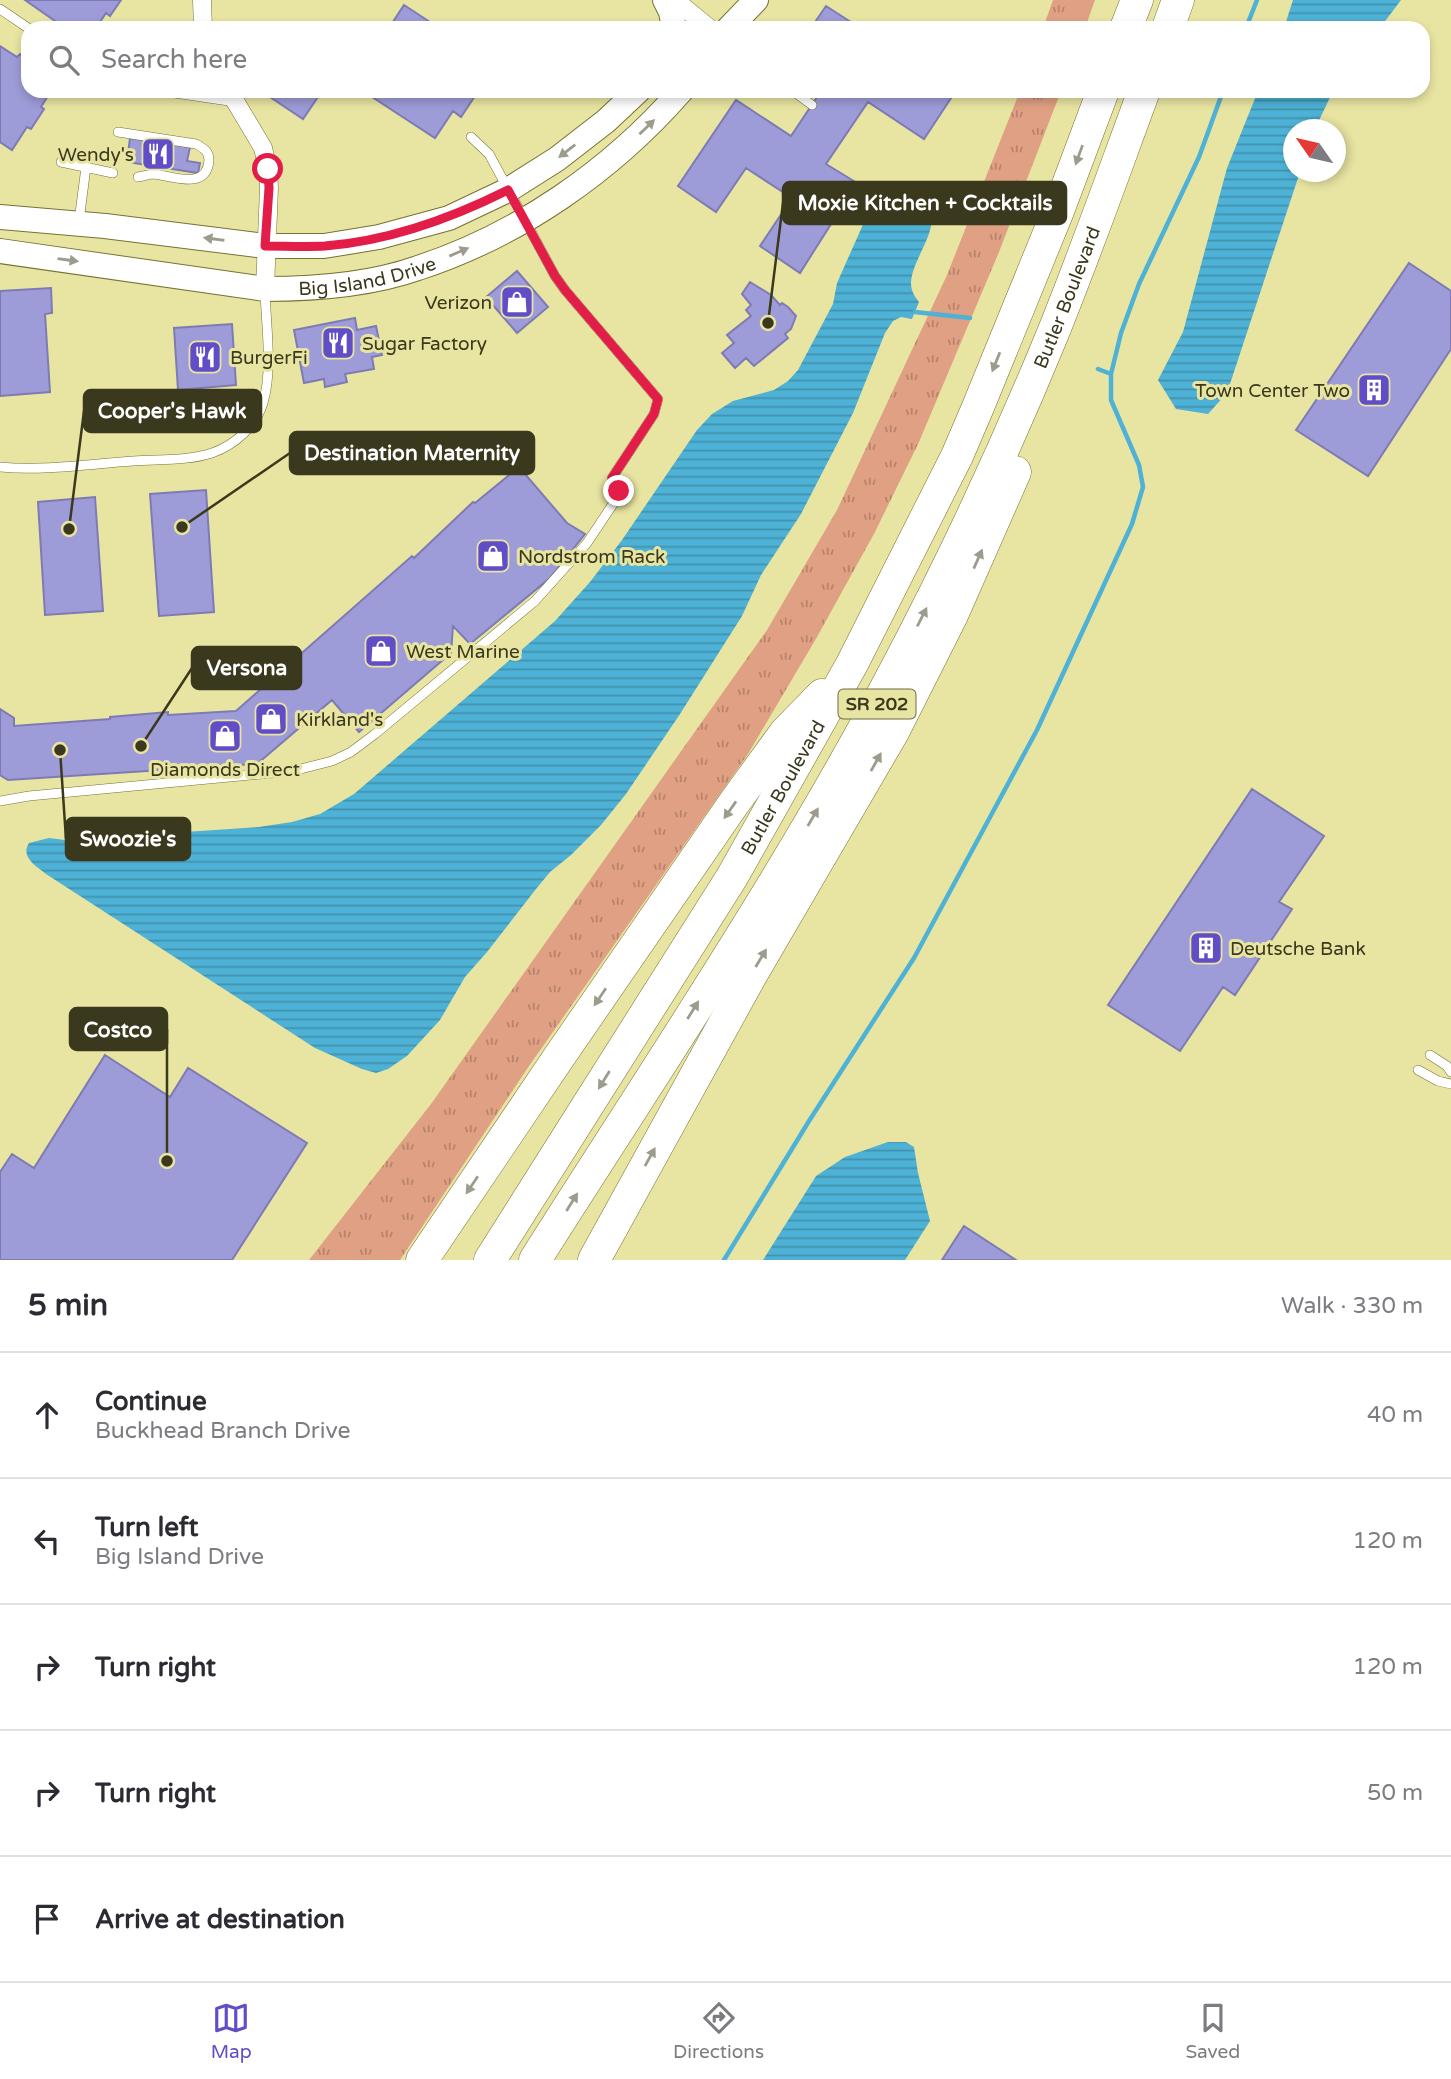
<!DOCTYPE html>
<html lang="en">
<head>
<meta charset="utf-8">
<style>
  :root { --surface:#fff; --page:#f7f7f7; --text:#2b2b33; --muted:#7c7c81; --line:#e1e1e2; --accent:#614ec7 }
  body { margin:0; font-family:"Varela Round",sans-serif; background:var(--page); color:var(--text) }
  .compass { position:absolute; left:1283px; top:119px; width:63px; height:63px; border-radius:50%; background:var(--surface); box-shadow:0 4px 10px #0003; rotate:304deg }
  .stop { position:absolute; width:21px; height:21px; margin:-16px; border:5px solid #e11d48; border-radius:50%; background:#fff }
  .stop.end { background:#e11d48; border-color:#fff; box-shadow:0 2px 7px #0008 }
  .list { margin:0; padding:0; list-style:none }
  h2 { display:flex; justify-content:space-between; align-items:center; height:91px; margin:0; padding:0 28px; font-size:30px }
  h2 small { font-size:23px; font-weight:400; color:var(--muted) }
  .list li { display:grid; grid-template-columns:46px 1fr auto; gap:21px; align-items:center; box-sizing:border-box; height:126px; padding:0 28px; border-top:2px solid var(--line) }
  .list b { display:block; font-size:26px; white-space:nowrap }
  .list p { margin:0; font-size:23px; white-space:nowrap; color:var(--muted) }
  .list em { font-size:23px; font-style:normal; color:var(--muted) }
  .icon { flex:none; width:38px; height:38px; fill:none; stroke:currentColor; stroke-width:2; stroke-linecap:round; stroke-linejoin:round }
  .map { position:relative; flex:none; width:1451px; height:1260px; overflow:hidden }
  .search { position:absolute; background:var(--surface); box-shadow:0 4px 10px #0003; left:21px; right:21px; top:21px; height:77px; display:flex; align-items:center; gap:18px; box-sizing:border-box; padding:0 24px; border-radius:21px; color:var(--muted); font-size:26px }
  .sheet { height:721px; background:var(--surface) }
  nav { display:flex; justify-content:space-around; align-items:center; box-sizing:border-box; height:98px; border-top:2px solid var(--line); background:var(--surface); font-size:19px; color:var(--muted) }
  nav a { display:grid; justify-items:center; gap:4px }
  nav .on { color:var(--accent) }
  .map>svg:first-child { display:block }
  .grass { fill:url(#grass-tufts) }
  .water { fill:url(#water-rules) }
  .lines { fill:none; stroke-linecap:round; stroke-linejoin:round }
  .stream { stroke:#4eb2d6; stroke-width:4.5 }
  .building { fill:#9e9cd8; stroke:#7e7bb4; stroke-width:2 }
  .lane-casing { stroke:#767232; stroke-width:10 }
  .street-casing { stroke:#767232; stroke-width:19 }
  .secondary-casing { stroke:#767232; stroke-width:26 }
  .highway-casing { stroke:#767232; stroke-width:33 }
  .lane { stroke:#fff; stroke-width:9 }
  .street { stroke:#fff; stroke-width:18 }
  .secondary { stroke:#fff; stroke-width:24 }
  .highway { stroke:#fff; stroke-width:32 }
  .oneway { fill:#9c9c8e }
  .route { stroke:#e11d48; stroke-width:9 }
  .labels { text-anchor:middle; stroke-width:6; stroke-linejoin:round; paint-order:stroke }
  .shield { fill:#e8e5a2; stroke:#6e6c45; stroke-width:2 }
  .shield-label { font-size:18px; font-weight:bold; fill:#3a381d }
  .poi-label { font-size:19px; fill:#3a381d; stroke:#e8e5a2; text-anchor:start }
  .street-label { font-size:19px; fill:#3a381d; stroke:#e8e5a2 }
  .leader { fill:none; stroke:#3a381d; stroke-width:2.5 }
  .callout-dot { fill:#3a381d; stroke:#e8e5a2; stroke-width:2.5 }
  .callout { fill:#3a381d; stroke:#3a381d; stroke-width:2.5 }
  .callout-label { font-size:21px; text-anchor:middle; font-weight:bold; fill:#fff }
</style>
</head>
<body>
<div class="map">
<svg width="1451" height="1260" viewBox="0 0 1451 1260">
  <defs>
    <pattern id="grass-tufts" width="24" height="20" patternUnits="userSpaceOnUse" patternTransform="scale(1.75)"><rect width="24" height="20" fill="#e0a083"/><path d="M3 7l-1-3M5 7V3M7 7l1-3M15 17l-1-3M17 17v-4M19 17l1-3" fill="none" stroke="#b7836b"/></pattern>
    <pattern id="water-rules" width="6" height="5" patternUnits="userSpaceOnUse" patternTransform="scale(1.75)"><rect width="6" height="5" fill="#4eb2d6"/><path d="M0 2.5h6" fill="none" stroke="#4292ad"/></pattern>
  </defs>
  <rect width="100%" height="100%" fill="#e8e5a2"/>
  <path class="grass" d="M 1053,0 L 1095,0 L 1085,28 L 1043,28 Z
    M 1020,91 L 1061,91 L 999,252 L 919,442 L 875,532 L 817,637 L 748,754 L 529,1066 L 400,1260 L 309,1260 L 431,1104 L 767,630 L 837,510 L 947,275 Z"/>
  <path class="water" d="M 1293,0 L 1401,0 L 1380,28 L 1284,28 Z
    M 1258,91 L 1333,91 L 1315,129 L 1294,130 L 1294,172 L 1300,172 L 1227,393 L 1208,414 L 1176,409 L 1158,380 L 1183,332 L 1227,168 Z
    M 893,188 C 905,188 913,189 922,198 C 949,222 912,255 911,283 C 911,291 915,297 919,302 L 912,319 L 901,317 L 893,321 L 885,333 L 853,413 L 801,514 L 761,575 L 742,616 L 680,714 L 626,794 L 601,825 L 571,855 L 550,872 L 536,889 L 487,952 L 465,977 L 440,1020 L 407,1056 L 388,1069 L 376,1073 L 362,1069 L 315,1048 L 46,874 C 36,866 20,857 29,843 L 49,838 L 65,840 L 259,827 L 292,822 L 320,814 L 354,794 L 555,621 L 590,582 L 622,540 L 697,430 L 712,414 L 733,401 L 774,390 L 788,381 L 798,370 L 833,304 L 837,283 L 873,202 L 881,193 Z
    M 888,1142 L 906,1142 L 914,1147 L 918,1173 L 930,1221 L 905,1260 L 763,1260 L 816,1176 L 845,1157 Z"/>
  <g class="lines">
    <path class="stream" d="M 1246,28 L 1257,0
      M 915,312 L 970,318
      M 1098,369 L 1111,374
      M 724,1260 L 809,1121 L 914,958 L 1037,730 L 1132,524 L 1143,487 L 1139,465 L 1111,400 L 1111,374 L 1121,333 L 1139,284 L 1199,157 L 1223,91"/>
  </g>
  <path class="building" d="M 25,0 L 121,0 L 110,16 L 106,13 L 96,28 L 65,28 Z
    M 404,5 L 439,28 L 389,28 Z
    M 826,6 L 860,28 L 811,28 Z
    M 0,46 L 17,57 L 20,54 L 28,60 L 28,91 L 51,91 L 41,107 L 44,109 L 31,129 L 27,127 L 12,150 L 0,142 Z
    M 274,91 L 322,91 L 303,119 L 270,97 Z
    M 363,91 L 473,91 L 477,93 L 461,117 L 453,111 L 435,138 Z
    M 821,91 L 955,92 L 924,139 L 868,102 L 826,164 L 857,183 L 800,273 L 760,246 L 792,198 L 746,168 L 716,212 L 678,186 L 736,100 L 791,136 Z
    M 130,138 L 190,147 L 187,161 L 200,163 L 198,173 L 127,162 Z
    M 1409,263 L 1451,291 L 1451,349 L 1368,476 L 1296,430 Z
    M 517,271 L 548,307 L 517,333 L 486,297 Z
    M 750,282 L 771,295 L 780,305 L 782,303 L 788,307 L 796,316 L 791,329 L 785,334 L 788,338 L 754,366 L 746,358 L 735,368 L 722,353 L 734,343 L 727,335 L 751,316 L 746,310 L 751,305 L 742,294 Z
    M 51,288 L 52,313 L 45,314 L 50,392 L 0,396 L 0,291 Z
    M 355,318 L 357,330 L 376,326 L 382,355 L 372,357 L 374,369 L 345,374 L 347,382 L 325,387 L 324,379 L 304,383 L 294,330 Z
    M 232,324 L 236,385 L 178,390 L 174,328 Z
    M 519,467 L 567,523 L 585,534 L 550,578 L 470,644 L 453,626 L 451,653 L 359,732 L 332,700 L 257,764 L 8,780 L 0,775 L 0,709 L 14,718 L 14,726 L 110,719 L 110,717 L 168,712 L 168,715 L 236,711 L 412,556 L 414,558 L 473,502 L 475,503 Z
    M 206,490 L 214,612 L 159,616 L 150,494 Z
    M 95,497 L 103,611 L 45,615 L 38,502 Z
    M 1252,789 L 1324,836 L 1279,902 L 1292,909 L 1235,995 L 1223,987 L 1180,1051 L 1108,1005 Z
    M 105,1055 L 170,1097 L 188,1068 L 307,1143 L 232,1260 L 0,1260 L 0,1172 L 12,1154 L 34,1168 Z
    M 964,1226 L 1016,1260 L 942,1260 Z"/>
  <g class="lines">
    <defs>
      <path id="lane" d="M 0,9 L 28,28
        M 161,91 L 236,102
        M 793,91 L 812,105
        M 118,132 L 196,144 C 203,148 209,151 209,160 C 207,191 173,176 154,174 C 149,174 144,176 138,177
        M 61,162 L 113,173
        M 79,221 L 86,167
        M 0,467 C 44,471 89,464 133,461 C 158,459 188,461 212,453 C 235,445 256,426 263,403 C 273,370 266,325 265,291
        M 0,801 L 29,796 L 293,771 L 332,761 L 351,752 L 375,734 L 535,601 L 587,543 L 617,498 C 619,489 618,485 612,478 L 654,414 L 658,399 L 565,290 L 555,276 L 489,154 L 471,137
        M 1430,1055 L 1447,1066 L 1451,1072
        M 1418,1070 L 1438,1081 L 1451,1084"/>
      <path id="street" d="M 202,0 L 203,28
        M 675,0 L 709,28
        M 229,91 L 263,148 L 268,169 L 269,188 L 265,289"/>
      <g id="secondary">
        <path d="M 665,0 L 671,12 L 674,28"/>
        <path d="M 729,28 L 756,0"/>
        <path d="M 0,217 L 105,226 L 265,246 L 324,246 L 379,237 L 449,218 L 508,190 L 557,159 L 606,121 L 638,91"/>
        <path id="s1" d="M 0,251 L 265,289 C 316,289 370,285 418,268 C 519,235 611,171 681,91"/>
      </g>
      <g id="highway">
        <path d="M 1126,28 L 1137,0"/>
        <path d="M 1168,28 L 1178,0"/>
        <path d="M 422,1260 L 559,1057 L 734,803 L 785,733 L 822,695"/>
        <path id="s2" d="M 490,1260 L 732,877 L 852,664 L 957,456 L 978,407 L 1058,211 L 1103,91"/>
        <path id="s3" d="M 535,1260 C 658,1066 788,874 895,671 C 953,561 1006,448 1053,333 C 1085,254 1114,172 1144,91"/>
        <path d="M 594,1260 L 750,977 L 893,732 L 952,615 L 1015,472"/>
      </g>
    </defs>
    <use href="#lane" class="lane-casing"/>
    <use href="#street" class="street-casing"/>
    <use href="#secondary" class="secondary-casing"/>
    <use href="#highway" class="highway-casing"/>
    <use href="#lane" class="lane"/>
    <use href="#street" class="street"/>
    <use href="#secondary" class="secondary"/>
    <use href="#highway" class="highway"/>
  </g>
  <defs><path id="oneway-solid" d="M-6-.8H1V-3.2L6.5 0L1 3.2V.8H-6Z" transform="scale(1.75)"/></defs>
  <g class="oneway">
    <use href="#oneway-solid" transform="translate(647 127) rotate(-44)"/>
    <use href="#oneway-solid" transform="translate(567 151) rotate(142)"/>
    <use href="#oneway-solid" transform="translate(1079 155) rotate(110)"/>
    <use href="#oneway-solid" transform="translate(214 239) rotate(-172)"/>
    <use href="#oneway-solid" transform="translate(459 252) rotate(-23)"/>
    <use href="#oneway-solid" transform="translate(68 260) rotate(8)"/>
    <use href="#oneway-solid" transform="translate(996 362) rotate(112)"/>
    <use href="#oneway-solid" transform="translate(978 559) rotate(-66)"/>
    <use href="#oneway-solid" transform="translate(922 617) rotate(-63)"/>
    <use href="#oneway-solid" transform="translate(876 762) rotate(-61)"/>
    <use href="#oneway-solid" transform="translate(730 810) rotate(125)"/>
    <use href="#oneway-solid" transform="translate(813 817) rotate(-60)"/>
    <use href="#oneway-solid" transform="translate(761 958) rotate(-59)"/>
    <use href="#oneway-solid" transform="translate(600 997) rotate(124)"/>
    <use href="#oneway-solid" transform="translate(693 1010) rotate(-58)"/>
    <use href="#oneway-solid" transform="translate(604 1080) rotate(122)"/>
    <use href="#oneway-solid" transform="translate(650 1157) rotate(-61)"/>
    <use href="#oneway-solid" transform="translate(472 1185) rotate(124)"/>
    <use href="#oneway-solid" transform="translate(572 1202) rotate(-58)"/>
  </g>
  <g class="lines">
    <path class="route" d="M 268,169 L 269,188 L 265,246 C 285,246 305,247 325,246 C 390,241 450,219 508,190 L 555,276 L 565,290 L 658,399 L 654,414 L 612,478 L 617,484 L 619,491"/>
  </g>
  <defs>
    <symbol id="restaurant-square" viewBox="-11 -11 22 22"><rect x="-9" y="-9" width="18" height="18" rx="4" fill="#614ec7" stroke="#e8e5a2"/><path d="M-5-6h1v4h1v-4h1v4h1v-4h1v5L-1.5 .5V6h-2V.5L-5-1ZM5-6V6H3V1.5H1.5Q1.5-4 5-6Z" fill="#fff"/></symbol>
    <symbol id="shop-square" viewBox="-11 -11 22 22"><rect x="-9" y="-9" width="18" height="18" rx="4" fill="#614ec7" stroke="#e8e5a2"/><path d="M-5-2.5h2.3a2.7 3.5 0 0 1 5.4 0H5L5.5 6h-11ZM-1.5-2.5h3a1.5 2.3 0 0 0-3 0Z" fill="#fff"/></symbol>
    <symbol id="building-square" viewBox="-11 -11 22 22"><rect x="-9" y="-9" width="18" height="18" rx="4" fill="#614ec7" stroke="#e8e5a2"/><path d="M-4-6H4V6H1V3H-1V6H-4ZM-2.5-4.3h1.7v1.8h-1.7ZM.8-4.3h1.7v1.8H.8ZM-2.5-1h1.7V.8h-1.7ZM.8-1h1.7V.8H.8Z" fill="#fff"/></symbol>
  </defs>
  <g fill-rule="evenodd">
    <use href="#restaurant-square" x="139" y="135" width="38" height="38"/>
    <use href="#shop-square" x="498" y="283" width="38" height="38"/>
    <use href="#restaurant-square" x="319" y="324" width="38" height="38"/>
    <use href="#restaurant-square" x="186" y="338" width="38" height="38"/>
    <use href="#building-square" x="1355" y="371" width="38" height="38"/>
    <use href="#shop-square" x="474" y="537" width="38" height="38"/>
    <use href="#shop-square" x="362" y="632" width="38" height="38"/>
    <use href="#shop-square" x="252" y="700" width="38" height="38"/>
    <use href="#shop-square" x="206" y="717" width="38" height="38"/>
    <use href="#building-square" x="1187" y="929" width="38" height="38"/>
  </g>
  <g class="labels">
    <rect class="shield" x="838.5" y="689.5" width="77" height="29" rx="5"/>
    <g class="shield-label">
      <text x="877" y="710">SR 202</text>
    </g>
    <g class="poi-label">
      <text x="134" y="161" text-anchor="end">Wendy's</text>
      <text x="492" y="309" text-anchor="end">Verizon</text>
      <text x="362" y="350">Sugar Factory</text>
      <text x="230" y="364">BurgerFi</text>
      <text x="1350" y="397" text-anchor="end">Town Center Two</text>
      <text x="518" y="563">Nordstrom Rack</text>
      <text x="406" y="658">West Marine</text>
      <text x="296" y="726">Kirkland's</text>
      <text x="225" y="776" text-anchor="middle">Diamonds Direct</text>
      <text x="1230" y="955">Deutsche Bank</text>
    </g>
    <g class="street-label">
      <text dy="7" stroke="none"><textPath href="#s1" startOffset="371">Big Island Drive</textPath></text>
      <text dy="7" stroke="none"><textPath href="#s3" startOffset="1102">Butler Boulevard</textPath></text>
      <text dy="7" stroke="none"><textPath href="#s2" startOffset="556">Butler Boulevard</textPath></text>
    </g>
  </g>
  <path class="leader" d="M768 323L783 203M69 529L84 411M182 527L290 453M141 746L192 668M60 750L66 839M167 1161L167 1029"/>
  <g class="callout-dot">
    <circle cx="768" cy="323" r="7"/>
    <circle cx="69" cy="529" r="7"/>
    <circle cx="182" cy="527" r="7"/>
    <circle cx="141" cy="746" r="7"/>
    <circle cx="60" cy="750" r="7"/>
    <circle cx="167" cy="1161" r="7"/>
  </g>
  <g class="callout">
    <rect x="783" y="182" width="283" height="42" rx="7"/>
    <rect x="84" y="390" width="177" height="42" rx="7"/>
    <rect x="290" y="432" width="244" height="42" rx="7"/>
    <rect x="192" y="647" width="109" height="42" rx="7"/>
    <rect x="66" y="818" width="124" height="42" rx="7"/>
    <rect x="70" y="1008" width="97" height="42" rx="7"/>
  </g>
  <g class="callout-label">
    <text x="925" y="210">Moxie Kitchen + Cocktails</text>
    <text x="172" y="418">Cooper's Hawk</text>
    <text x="412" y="460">Destination Maternity</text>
    <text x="247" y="675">Versona</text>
    <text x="128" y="846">Swoozie's</text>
    <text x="118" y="1037">Costco</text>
  </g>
</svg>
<svg class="compass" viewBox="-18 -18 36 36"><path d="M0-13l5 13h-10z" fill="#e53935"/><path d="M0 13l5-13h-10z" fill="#7c7c81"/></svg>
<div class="stop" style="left:268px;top:169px"></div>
<div class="stop end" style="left:619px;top:491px"></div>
<div class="search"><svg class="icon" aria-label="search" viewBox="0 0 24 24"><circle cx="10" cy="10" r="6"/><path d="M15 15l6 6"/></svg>Search here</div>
</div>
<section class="sheet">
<h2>5 min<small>Walk · 330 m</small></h2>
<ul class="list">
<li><svg class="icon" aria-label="ahead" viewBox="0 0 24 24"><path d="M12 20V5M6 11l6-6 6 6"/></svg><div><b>Continue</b><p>Buckhead Branch Drive</p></div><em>40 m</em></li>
<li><svg class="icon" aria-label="left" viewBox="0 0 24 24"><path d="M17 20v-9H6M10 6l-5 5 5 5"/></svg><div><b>Turn left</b><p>Big Island Drive</p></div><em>120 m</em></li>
<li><svg class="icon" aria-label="right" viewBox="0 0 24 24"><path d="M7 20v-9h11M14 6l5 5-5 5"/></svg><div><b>Turn right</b></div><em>120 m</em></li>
<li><svg class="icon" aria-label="right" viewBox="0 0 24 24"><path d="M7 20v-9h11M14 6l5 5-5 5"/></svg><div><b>Turn right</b></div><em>50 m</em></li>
<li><svg class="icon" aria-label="arrive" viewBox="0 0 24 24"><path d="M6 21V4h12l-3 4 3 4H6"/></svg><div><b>Arrive at destination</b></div></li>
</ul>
</section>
<nav>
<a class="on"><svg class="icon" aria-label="map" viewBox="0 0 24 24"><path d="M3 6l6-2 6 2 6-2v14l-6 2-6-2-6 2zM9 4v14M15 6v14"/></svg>Map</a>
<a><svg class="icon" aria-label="directions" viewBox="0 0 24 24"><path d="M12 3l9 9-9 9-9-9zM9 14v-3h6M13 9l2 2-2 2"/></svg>Directions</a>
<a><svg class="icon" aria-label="saved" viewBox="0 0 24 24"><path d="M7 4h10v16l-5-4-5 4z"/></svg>Saved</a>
</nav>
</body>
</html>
